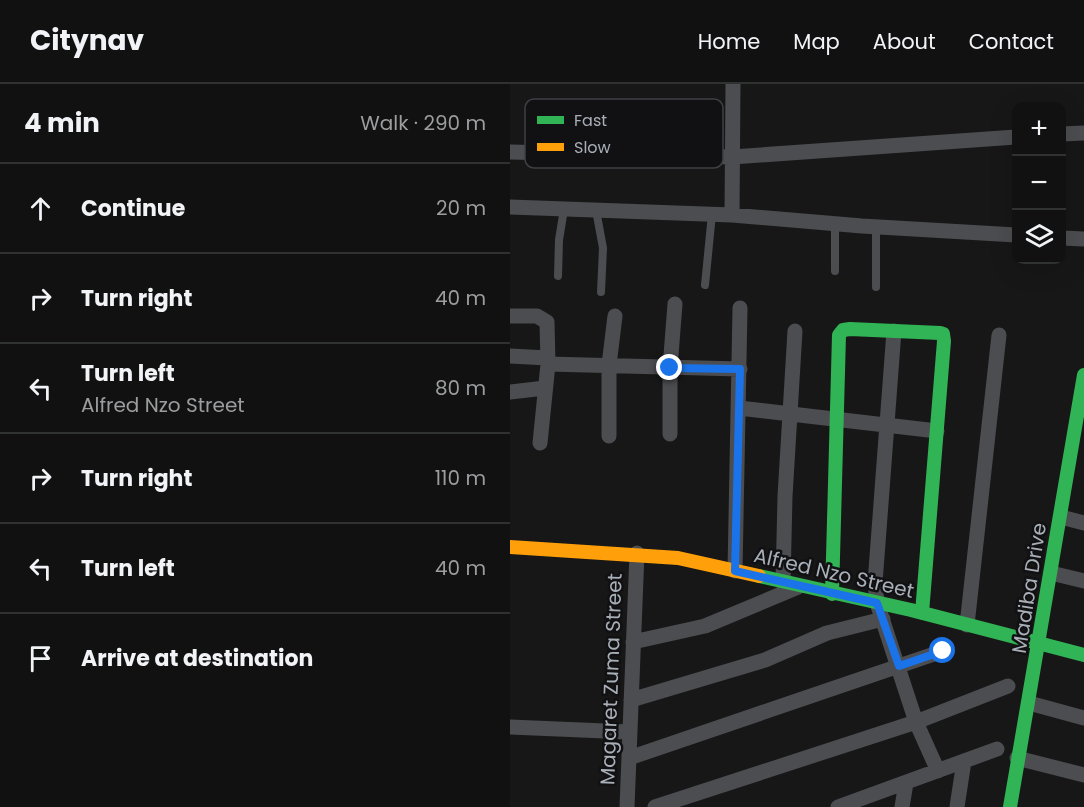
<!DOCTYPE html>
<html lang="en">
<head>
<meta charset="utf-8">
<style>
  :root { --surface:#111; --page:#1e1f1f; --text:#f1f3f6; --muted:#9c9d9f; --line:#303131 }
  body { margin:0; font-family:Poppins,sans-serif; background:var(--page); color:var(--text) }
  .controls { position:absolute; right:18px; top:18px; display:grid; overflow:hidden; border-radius:12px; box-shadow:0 6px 24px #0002 }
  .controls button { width:54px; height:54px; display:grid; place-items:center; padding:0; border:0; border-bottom:2px solid var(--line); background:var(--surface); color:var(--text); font:30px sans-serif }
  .stop { position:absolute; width:18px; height:18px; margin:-14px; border:4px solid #1a73e8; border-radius:50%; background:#fff }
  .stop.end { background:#1a73e8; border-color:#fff; box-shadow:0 2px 6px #0008 }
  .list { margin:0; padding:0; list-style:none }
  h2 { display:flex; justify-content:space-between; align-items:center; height:78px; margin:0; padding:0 24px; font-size:26px }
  h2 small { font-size:20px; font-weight:400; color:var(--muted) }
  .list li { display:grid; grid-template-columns:39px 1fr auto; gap:18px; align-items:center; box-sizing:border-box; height:90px; padding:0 24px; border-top:2px solid var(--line) }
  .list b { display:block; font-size:22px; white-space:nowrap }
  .list p { margin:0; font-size:20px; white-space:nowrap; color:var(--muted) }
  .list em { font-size:20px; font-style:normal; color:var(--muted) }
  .icon { flex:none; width:33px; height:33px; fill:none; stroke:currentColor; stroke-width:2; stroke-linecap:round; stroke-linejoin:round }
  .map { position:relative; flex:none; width:574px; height:723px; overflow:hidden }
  header { display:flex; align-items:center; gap:36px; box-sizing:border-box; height:84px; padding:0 30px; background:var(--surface); border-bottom:2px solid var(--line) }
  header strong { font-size:28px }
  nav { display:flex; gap:33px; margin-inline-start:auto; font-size:21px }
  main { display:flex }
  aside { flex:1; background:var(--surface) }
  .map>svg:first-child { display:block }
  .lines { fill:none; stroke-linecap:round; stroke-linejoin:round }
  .lane { stroke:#4b4d50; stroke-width:8 }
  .street { stroke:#4b4d50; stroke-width:15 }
  .fast { stroke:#30b455; stroke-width:14 }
  .slow { stroke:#ff9f0a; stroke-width:14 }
  .route { stroke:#1a73e8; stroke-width:8 }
  .labels { text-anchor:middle; stroke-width:5; stroke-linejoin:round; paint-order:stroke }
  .street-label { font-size:20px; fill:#a8afb7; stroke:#111113 }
  .key { fill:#111113; stroke:#3e4044; stroke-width:1.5 }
  .key-label { font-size:16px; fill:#a8afb7 }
</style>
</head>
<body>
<header>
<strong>Citynav</strong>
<nav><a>Home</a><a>Map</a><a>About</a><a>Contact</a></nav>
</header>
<main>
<aside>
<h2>4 min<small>Walk · 290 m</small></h2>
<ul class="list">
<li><svg class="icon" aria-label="ahead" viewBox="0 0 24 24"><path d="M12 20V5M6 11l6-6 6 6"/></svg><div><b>Continue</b></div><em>20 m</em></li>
<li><svg class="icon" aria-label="right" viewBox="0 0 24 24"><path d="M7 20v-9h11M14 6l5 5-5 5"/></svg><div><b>Turn right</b></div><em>40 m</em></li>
<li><svg class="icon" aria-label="left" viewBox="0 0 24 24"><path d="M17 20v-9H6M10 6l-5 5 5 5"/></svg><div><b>Turn left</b><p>Alfred Nzo Street</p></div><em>80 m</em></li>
<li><svg class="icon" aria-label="right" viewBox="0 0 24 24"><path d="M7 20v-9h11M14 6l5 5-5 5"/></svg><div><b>Turn right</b></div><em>110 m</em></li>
<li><svg class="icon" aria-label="left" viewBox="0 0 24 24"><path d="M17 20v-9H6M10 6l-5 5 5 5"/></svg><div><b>Turn left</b></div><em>40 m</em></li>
<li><svg class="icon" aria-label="arrive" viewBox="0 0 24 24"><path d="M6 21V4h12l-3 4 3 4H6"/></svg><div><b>Arrive at destination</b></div></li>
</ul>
</aside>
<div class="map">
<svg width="574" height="723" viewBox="0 0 574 723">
  <rect width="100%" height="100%" fill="#171717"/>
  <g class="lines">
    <path class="lane" d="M 86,126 L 93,164 L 91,208
      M 325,140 L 325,187
      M 48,192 L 49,156 L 54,125
      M 195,201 L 202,130
      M 366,203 L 366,143"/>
    <path class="street" d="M 552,50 L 574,49
      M 0,68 L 222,73 L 506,53
      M 0,123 L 222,131 L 352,142 L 506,151
      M 222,131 L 223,0
      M 552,154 L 574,155
      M 0,232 L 27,232 L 37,238 L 38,280 L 30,359
      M 384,247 L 365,499 L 367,519 L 406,638 L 428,687
      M 0,272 L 38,274
      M 38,280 L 230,285
      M 0,308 L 35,304
      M 229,324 L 427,347
      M 160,350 L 160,284 L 165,220
      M 99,352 L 99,281 L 105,232
      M 551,433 L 574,439
      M 225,487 L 230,224
      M 541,489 L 574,497
      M 273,499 L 275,412 L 285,247
      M 457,541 L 489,251
      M 123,558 L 195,542 L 288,503
      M 121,616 L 255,576 L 317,549 L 373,535
      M 519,619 L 574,634
      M 0,643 L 119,648
      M 119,674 L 433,567
      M 507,674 L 574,691
      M 117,723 L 127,469
      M 145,723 L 406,638 L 498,602
      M 328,723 L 487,665
      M 392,723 L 396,699
      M 447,723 L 454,677"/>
    <path class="fast" d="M 249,492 L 401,526 L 574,571
      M 322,510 L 329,251 L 333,246 L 340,245 L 430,249 L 433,250 L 434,257 L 412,529
      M 500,723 L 574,291"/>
    <path class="slow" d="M 0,463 L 168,474 L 249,492"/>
  </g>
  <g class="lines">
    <path class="route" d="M 160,284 L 230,285 L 225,487 L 367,519 L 389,582 L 433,567"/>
  </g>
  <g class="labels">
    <g class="street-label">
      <text transform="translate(324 489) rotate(13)" y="7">Alfred Nzo Street</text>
      <text transform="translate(519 504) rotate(-81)" y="7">Madiba Drive</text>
      <text transform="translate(101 595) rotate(-88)" y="7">Magaret Zuma Street</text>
    </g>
  </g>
  <rect x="15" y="15" width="198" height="69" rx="9" class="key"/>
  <rect x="27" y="32" width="27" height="8" fill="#30b455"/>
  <rect x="27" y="59" width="27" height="8" fill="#ff9f0a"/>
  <g class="key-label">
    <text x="64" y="42">Fast</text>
    <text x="64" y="69">Slow</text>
  </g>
</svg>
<div class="controls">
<button>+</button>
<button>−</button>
<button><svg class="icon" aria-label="layers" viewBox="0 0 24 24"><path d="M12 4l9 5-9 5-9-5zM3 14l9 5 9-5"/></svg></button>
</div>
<div class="stop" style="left:433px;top:567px"></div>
<div class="stop end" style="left:160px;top:284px"></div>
</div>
</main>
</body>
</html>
